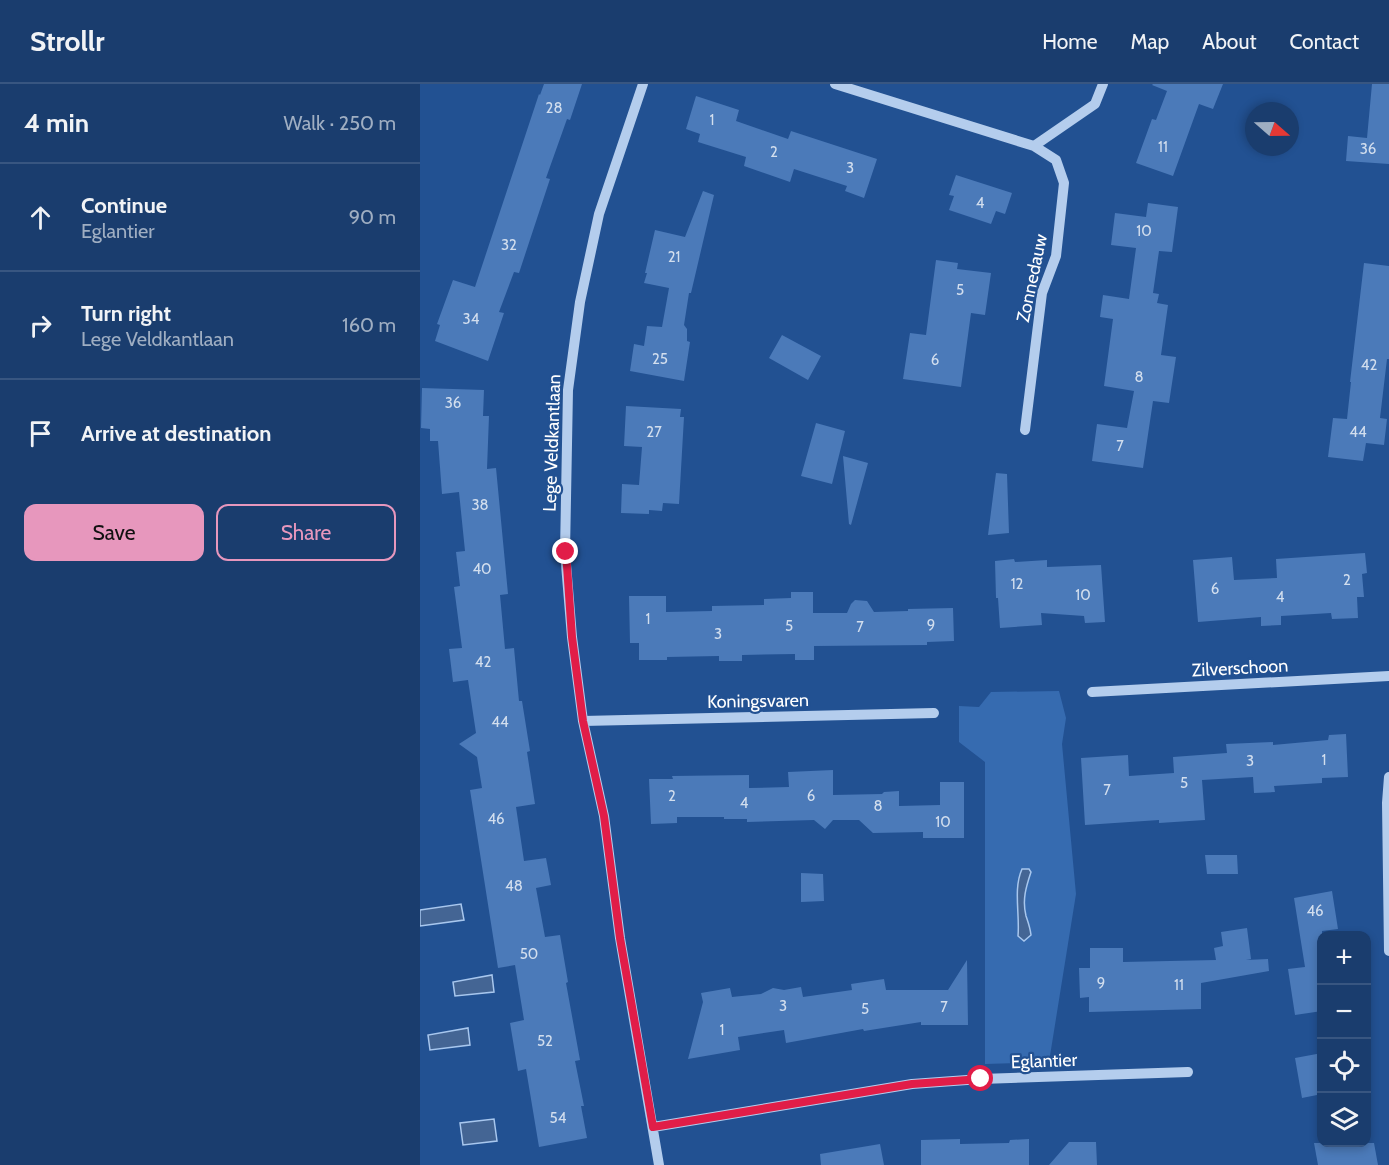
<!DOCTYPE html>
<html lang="en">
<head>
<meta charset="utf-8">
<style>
  :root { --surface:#1a3d6e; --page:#274876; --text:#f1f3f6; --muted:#9faec2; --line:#385681; --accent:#e797bd }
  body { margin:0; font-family:Cabin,sans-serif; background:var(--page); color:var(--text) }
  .controls { position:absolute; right:18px; bottom:18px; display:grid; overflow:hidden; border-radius:12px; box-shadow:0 3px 9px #0003 }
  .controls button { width:54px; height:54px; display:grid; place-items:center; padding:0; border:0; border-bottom:2px solid var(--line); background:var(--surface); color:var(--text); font:30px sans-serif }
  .compass { position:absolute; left:825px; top:18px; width:54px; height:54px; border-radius:50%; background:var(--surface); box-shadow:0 3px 9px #0003; rotate:110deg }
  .stop { position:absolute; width:18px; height:18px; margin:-14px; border:4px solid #e11d48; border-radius:50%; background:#fff }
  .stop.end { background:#e11d48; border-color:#fff; box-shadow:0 2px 6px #0008 }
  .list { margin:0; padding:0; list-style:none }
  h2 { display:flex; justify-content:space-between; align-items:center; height:78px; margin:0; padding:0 24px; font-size:26px }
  h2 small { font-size:20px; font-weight:400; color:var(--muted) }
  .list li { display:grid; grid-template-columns:39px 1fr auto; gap:18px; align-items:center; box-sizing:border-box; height:108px; padding:0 24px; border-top:2px solid var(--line) }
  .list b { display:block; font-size:22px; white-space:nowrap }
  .list p { margin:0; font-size:20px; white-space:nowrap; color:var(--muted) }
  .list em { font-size:20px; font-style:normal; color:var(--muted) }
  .actions { display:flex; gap:12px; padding:18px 24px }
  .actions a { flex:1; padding:14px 0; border:2px solid var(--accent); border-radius:12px; text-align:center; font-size:21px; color:var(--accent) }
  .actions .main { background:var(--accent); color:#111 }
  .icon { flex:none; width:33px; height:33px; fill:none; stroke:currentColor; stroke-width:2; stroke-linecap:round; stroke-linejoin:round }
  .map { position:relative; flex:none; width:969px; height:1081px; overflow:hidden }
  header { display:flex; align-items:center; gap:36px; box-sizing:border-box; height:84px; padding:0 30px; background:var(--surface); border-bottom:2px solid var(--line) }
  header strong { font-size:28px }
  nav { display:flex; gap:33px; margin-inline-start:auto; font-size:21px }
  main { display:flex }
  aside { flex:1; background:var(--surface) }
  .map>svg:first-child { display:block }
  .green { fill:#366bb0 }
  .water { fill:#446594; stroke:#a8c7ee; stroke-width:1.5 }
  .building { fill:#4b7ab9 }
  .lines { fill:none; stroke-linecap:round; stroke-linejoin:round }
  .minor { stroke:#b4cded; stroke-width:10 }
  .route { stroke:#e11d48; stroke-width:8 }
  .labels { text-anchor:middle; stroke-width:4.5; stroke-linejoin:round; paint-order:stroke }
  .number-label { font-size:15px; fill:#d2deee }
  .street-label { font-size:18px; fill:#fff; stroke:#225192 }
</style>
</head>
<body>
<header>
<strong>Strollr</strong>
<nav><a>Home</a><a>Map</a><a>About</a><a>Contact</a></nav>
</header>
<main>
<aside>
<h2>4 min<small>Walk · 250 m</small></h2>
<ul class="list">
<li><svg class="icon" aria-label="ahead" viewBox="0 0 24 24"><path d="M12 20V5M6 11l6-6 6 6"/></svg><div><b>Continue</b><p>Eglantier</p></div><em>90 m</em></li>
<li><svg class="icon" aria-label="right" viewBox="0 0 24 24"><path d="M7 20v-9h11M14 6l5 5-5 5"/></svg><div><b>Turn right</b><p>Lege Veldkantlaan</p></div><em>160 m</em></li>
<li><svg class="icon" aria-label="arrive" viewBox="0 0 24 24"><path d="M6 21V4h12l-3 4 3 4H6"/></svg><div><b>Arrive at destination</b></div></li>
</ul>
<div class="actions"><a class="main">Save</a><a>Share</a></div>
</aside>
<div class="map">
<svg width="969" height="1081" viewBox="0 0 969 1081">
  <rect width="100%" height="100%" fill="#225192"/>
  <path class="green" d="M 639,607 L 646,634 L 642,660 L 656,810 L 629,978 L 565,980 L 565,678 L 539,658 L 539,622 L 559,623 L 571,608 Z"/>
  <path class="water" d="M 602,785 L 609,785 L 611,788 C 606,803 602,816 606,832 C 608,838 610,843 611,851 L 604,857 L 598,852 C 600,830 593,805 602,785 Z
    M 41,820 L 44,836 L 0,842 L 0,826 Z
    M 72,891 L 74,908 L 35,912 L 33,898 Z
    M 48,944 L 50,961 L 10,966 L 8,951 Z
    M 74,1035 L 77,1057 L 43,1061 L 40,1039 Z"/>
  <path class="building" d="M 124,0 L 162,0 L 150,36 L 147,35 L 126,94 L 130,95 L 99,189 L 94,188 L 79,228 L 84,229 L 68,277 L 15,257 L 20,241 L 17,240 L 33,196 L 55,203 L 119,10 L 120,11 Z
    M 733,0 L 803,0 L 793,25 L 779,20 L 753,92 L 716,79 L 732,35 L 736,36 L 747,7 L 732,1 Z
    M 952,0 L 969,0 L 969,80 L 926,77 L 928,52 L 947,54 Z
    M 276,12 L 319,26 L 316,37 L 368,55 L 371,47 L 457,75 L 444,114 L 425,107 L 427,102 L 374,85 L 370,98 L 324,82 L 326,73 L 278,58 L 280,50 L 266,45 Z
    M 536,91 L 592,109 L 585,130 L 576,127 L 571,140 L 529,126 L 534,112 L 529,111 Z
    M 283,107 L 294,111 L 271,209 L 269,209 L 264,241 L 267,245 L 267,257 L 270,258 L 264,297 L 210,287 L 214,260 L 224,262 L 227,242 L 242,243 L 249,204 L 224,199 L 227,189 L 225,189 L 235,146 L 265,153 Z
    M 728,119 L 758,123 L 752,168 L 739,167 L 733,209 L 739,210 L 737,219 L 748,221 L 741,271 L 756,273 L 749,319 L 733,317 L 723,384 L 672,377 L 677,340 L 707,344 L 714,307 L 684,302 L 693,235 L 680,233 L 683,211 L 709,215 L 716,164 L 691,161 L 695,129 L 726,133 Z
    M 516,176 L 538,179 L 537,185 L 571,189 L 565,231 L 551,229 L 541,303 L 483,295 L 490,249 L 506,251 Z
    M 944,179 L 969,182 L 969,275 L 967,275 L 960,334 L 967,335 L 964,361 L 946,359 L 943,377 L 908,373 L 913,334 L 927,335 L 931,298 L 930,298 Z
    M 362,251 L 401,272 L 388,296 L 349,274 Z
    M 2,304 L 64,306 L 63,332 L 69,332 L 67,385 L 76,384 L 88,510 L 80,511 L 85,565 L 94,564 L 99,617 L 102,617 L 110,667 L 107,668 L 115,720 L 96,723 L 104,777 L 126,774 L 131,801 L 116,804 L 125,853 L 140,851 L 148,898 L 146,899 L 160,976 L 155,977 L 164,1022 L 161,1022 L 167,1054 L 119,1063 L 106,985 L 98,987 L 90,939 L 104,936 L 95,881 L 78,884 L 50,706 L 62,704 L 57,673 L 39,660 L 56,649 L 48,596 L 33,598 L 29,565 L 42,564 L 34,503 L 40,502 L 36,468 L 45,467 L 39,408 L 22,410 L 18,357 L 10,357 L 10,345 L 1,344 Z
    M 206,322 L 261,325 L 260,333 L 264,333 L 259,420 L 243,419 L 242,427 L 229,426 L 229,430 L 201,429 L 202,400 L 219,401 L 222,363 L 204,362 Z
    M 396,339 L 425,347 L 412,400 L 381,392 Z
    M 423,372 L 448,379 L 431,441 L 429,440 Z
    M 576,389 L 587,390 L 589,449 L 568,451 Z
    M 945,469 L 947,489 L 942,490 L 944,513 L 937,513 L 938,534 L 912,535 L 911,529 L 861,532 L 861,541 L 841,542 L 841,533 L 778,538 L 773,476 L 812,473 L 814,496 L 857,494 L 856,475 Z
    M 594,475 L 595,478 L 627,476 L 627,483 L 681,481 L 685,538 L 665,539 L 664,532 L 621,529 L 622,541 L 580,544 L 578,514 L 576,514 L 575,477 Z
    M 371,508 L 393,508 L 393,529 L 427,529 L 431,520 L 435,516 L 447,517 L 454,528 L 488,527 L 488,525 L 533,524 L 534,557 L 507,558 L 507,561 L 394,562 L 394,576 L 375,576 L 375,570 L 322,571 L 322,577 L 299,577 L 299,572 L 247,573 L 247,576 L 219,576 L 219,559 L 210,559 L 209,512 L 246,512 L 246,528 L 292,527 L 292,522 L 344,521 L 344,515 L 371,514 Z
    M 926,650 L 928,693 L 902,694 L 902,699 L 854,702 L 855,708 L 834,709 L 833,693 L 782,696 L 785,736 L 739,739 L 739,736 L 665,741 L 661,674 L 708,671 L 709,692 L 754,689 L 753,673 L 807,669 L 806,660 L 853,658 L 853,661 L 908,656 L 909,651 Z
    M 413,686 L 413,711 L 462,710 L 464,708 L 479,707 L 479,722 L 520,721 L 520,698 L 544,698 L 544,754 L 503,754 L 503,748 L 453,749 L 439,736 L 413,736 L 405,745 L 394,736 L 327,738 L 327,735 L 304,735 L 304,733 L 257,733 L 257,739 L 231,740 L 229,695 L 253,695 L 252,692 L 329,691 L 329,704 L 369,703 L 368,688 Z
    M 785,771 L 817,771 L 818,790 L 787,790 Z
    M 381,789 L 403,790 L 404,817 L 381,818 Z
    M 912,807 L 918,845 L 902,847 L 902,927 L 875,931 L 868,885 L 885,883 L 874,814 Z
    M 827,844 L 831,875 L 826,876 L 848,875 L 849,887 L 781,899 L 781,925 L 669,928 L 669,913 L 660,914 L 659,884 L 670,884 L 670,864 L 703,864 L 703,878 L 796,876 L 794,864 L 803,862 L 801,848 Z
    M 547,876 L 548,941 L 501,941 L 501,938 L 444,947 L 443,945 L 366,959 L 364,946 L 318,953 L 320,966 L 268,975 L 283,918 L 281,909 L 310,904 L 312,913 L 341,910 L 353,904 L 364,906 L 381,903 L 383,913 L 432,906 L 431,900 L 464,895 L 466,906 L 528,906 Z
    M 902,969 L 902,1010 L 882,1014 L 875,974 Z
    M 540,1055 L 540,1060 L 589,1059 L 590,1056 L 609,1055 L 609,1081 L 501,1081 L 501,1056 Z
    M 649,1058 L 676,1058 L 677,1081 L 629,1081 Z
    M 894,1059 L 954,1059 L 958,1081 L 898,1081 Z
    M 460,1060 L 464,1081 L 401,1081 L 400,1070 Z"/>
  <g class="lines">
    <path class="minor" d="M 223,0 L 179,130 L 160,218 L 148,306 L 145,468 L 152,553 L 163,637 L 184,732 L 200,854 L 239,1081
      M 415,0 L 614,62 L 636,76 L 644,99 L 636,172 L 622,209 L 605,346
      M 614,62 L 675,20 L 683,0
      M 672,608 L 969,592
      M 163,637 L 514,629
      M 969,693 L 967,719 L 969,867
      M 233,1043 L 492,1000 L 561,995 L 768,988"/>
  </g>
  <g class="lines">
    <path class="route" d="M 146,468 L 152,553 L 163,637 L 184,732 L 200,854 L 233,1043 L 492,1000 L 561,995"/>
  </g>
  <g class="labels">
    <g class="number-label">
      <text x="134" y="29">28</text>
      <text x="292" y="41">1</text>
      <text x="743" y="68">11</text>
      <text x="948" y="70">36</text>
      <text x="354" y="73">2</text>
      <text x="430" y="89">3</text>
      <text x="560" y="124">4</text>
      <text x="724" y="152">10</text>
      <text x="89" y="166">32</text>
      <text x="254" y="178">21</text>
      <text x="540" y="211">5</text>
      <text x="51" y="240">34</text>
      <text x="240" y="280">25</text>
      <text x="515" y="281">6</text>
      <text x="949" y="286">42</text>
      <text x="719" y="298">8</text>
      <text x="33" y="324">36</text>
      <text x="234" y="353">27</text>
      <text x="938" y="353">44</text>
      <text x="700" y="367">7</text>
      <text x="60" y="426">38</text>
      <text x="62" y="490">40</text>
      <text x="927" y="501">2</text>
      <text x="597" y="505">12</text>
      <text x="795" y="510">6</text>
      <text x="663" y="516">10</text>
      <text x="860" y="518">4</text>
      <text x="228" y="540">1</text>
      <text x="511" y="546">9</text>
      <text x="369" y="547">5</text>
      <text x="440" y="548">7</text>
      <text x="298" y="555">3</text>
      <text x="63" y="583">42</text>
      <text x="80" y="643">44</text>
      <text x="904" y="681">1</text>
      <text x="830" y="682">3</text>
      <text x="764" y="704">5</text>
      <text x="687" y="711">7</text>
      <text x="252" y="717">2</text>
      <text x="391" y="717">6</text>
      <text x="324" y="724">4</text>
      <text x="458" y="727">8</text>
      <text x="76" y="740">46</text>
      <text x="523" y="743">10</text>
      <text x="94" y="807">48</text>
      <text x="895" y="832">46</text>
      <text x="109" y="875">50</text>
      <text x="681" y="904">9</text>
      <text x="759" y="906">11</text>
      <text x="363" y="927">3</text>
      <text x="524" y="928">7</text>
      <text x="445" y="930">5</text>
      <text x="302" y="951">1</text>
      <text x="125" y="962">52</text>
      <text x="138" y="1039">54</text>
    </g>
    <g class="street-label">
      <text transform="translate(612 194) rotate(-78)" y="6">Zonnedauw</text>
      <text transform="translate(132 359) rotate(-88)" y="6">Lege Veldkantlaan</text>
      <text transform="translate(820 584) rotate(-3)" y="6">Zilverschoon</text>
      <text transform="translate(338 617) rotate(-1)" y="6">Koningsvaren</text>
      <text transform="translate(624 977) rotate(-2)" y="6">Eglantier</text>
    </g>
  </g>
</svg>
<div class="controls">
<button>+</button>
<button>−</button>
<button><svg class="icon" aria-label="locate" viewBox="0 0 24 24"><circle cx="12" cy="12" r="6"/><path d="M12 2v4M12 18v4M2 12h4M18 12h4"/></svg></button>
<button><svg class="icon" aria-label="layers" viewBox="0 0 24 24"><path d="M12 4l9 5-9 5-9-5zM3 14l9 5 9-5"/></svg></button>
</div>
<svg class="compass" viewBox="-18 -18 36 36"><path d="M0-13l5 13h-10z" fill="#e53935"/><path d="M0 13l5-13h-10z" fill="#9faec2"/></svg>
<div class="stop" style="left:561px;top:995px"></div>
<div class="stop end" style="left:146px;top:468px"></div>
</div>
</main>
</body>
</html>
